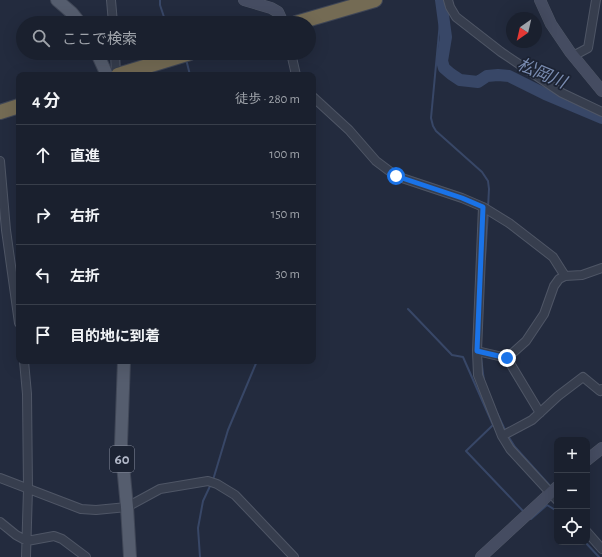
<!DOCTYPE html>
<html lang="ja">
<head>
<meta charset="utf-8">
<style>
  :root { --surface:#1a202e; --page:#232836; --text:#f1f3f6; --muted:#9fa3aa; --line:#383e4a }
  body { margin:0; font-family:"Alegreya Sans","Noto Sans JP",sans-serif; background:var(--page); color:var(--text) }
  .controls { position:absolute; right:12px; bottom:12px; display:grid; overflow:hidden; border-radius:8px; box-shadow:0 4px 16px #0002 }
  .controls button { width:36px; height:36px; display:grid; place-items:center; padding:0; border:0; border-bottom:1px solid var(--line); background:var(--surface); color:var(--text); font:20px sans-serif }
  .compass { position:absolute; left:506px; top:12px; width:36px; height:36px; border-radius:50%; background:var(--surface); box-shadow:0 4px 16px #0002; rotate:214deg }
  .stop { position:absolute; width:12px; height:12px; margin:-9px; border:3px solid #1a73e8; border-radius:50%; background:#fff }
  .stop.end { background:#1a73e8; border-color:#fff; box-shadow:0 1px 4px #0008 }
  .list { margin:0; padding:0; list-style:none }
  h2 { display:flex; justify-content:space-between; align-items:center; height:52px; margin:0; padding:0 16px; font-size:17px }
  h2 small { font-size:13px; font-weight:400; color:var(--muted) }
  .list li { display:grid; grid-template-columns:26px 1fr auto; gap:12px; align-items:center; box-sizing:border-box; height:60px; padding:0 16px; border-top:1px solid var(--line) }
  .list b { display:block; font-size:15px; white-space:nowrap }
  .list em { font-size:13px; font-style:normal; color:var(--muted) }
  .icon { flex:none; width:22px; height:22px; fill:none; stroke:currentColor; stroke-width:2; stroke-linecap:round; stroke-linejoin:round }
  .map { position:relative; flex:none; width:602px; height:557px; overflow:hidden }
  .search { position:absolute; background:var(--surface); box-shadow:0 4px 16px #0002; left:16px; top:16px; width:300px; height:44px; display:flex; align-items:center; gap:10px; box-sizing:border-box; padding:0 14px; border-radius:22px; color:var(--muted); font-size:15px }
  .panel { position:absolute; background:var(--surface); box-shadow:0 4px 16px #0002; left:16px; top:72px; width:300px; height:292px; border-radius:8px }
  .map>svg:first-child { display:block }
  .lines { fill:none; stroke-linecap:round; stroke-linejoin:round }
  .stream { stroke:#384767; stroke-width:2 }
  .river { stroke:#384767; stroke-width:12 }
  .street-casing { stroke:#4f5666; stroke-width:10 }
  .secondary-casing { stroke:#4f5666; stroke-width:12 }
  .primary-casing { stroke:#404757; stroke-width:14 }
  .highway-casing { stroke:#3f4656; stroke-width:16 }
  .street { stroke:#373e4e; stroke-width:8 }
  .secondary { stroke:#454c61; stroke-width:11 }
  .primary { stroke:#555d6e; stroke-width:12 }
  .highway { stroke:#746b54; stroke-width:14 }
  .route { stroke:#1a73e8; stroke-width:5 }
  .labels { text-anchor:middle; stroke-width:3.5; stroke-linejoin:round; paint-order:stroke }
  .shield { fill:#1c2333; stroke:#868c9c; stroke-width:1 }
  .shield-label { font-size:15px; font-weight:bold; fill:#b3b9c9 }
  .water-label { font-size:17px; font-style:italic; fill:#7a8cb1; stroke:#1c2333 }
</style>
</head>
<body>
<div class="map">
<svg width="602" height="557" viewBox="0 0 602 557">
  <rect width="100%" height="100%" fill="#232b3e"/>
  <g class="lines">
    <path class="stream" d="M 160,0 L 160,5 L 166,23
      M 443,9 L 440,22 L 431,118 L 433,126 L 436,131 L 482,172 L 488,181 L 489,189 L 488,208
      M 186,59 L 190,75
      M 485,259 L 488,212
      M 408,309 L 452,355 L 463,357 L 493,425 L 466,451 L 524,512
      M 481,358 L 484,381
      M 497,413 L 506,432
      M 508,436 L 515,447 L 552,488
      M 213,480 L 228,430 L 257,361
      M 530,518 L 531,519 L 547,505 L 557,511
      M 585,542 L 599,557
      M 200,557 L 198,528 L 203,501 L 211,484"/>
    <path class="river" d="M 441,0 L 446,37 L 442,61 L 444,68 L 451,74 L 460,80 L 478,82 L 487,76 L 498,75 L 509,76 L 545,94 L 602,118"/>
    <defs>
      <path id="street" d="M 111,0 L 113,23
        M 448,0 L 450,7 L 456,17 L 501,52 L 562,93 L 602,112
        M 115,53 L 116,75
        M 291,53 L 296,75
        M 573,56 L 588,48 L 596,0
        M 313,97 L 349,130 L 376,161 L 396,176 L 462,198 L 483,207 L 509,223 L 553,257 L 565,276 L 582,275 L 602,268
        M 0,161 L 6,230 L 19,323
        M 483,207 L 477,351 L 478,375 L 502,436 L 510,449 L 557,500
        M 477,351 L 507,358 L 526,341 L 544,314 L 554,286 L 559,279 L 565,276
        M 507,358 L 540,413
        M 24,361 L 27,394 L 28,489 L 26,557
        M 502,436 L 532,420 L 558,396 L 583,377 L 600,391 L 602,389
        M 0,478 L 81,509 L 96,510 L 127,507 L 160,489 L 208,481 L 217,484 L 235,495 L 294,557
        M 0,522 L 16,535 L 27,541 L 54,536 L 62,539 L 86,557
        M 587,532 L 602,549"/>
      <path id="secondary" d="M 244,0 L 271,8 L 278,12 L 283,23
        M 540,0 L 551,24 L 570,52 L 602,91
        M 587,460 L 602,448
        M 481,557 L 557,487"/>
      <path id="primary" d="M 57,0 L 72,13 L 80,23
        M 97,53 L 107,75
        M 124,361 L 121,444 L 127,507 L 130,557"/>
      <path id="highway" d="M 296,23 L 375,0
        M 118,75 L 190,53
        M 0,112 L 19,106"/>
    </defs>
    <use href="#street" class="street-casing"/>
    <use href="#secondary" class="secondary-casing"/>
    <use href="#primary" class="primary-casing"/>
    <use href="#highway" class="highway-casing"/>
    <use href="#street" class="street"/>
    <use href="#secondary" class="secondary"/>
    <use href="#primary" class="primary"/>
    <use href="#highway" class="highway"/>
  </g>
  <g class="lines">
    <path class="route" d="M 396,176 L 462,198 L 483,207 L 477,351 L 507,358"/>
  </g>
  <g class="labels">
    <rect class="shield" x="110" y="446" width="24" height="26" rx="3"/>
    <g class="shield-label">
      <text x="122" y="464">60</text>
    </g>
    <g class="water-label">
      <text transform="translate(542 73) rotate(23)" y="6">松岡川</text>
    </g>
  </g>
</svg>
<div class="controls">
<button>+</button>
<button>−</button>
<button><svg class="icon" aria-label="locate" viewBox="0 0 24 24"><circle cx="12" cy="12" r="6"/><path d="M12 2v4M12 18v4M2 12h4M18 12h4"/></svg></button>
</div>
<svg class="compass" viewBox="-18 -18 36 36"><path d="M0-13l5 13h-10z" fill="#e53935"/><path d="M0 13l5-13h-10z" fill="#9fa3aa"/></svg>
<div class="stop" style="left:396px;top:176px"></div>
<div class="stop end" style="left:507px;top:358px"></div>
<div class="search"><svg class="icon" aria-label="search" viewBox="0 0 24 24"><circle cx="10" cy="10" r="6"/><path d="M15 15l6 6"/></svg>ここで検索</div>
<section class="panel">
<h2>4 分<small>徒歩 · 280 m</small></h2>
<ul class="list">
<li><svg class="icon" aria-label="ahead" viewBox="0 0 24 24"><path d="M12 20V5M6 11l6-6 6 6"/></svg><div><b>直進</b></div><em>100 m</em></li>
<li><svg class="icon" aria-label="right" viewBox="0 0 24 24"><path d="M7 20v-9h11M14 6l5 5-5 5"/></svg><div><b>右折</b></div><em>150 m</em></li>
<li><svg class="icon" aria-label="left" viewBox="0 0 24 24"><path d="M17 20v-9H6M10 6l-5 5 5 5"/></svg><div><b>左折</b></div><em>30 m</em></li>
<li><svg class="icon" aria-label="arrive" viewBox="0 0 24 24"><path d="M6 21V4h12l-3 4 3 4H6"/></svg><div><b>目的地に到着</b></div></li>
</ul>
</section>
</div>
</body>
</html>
